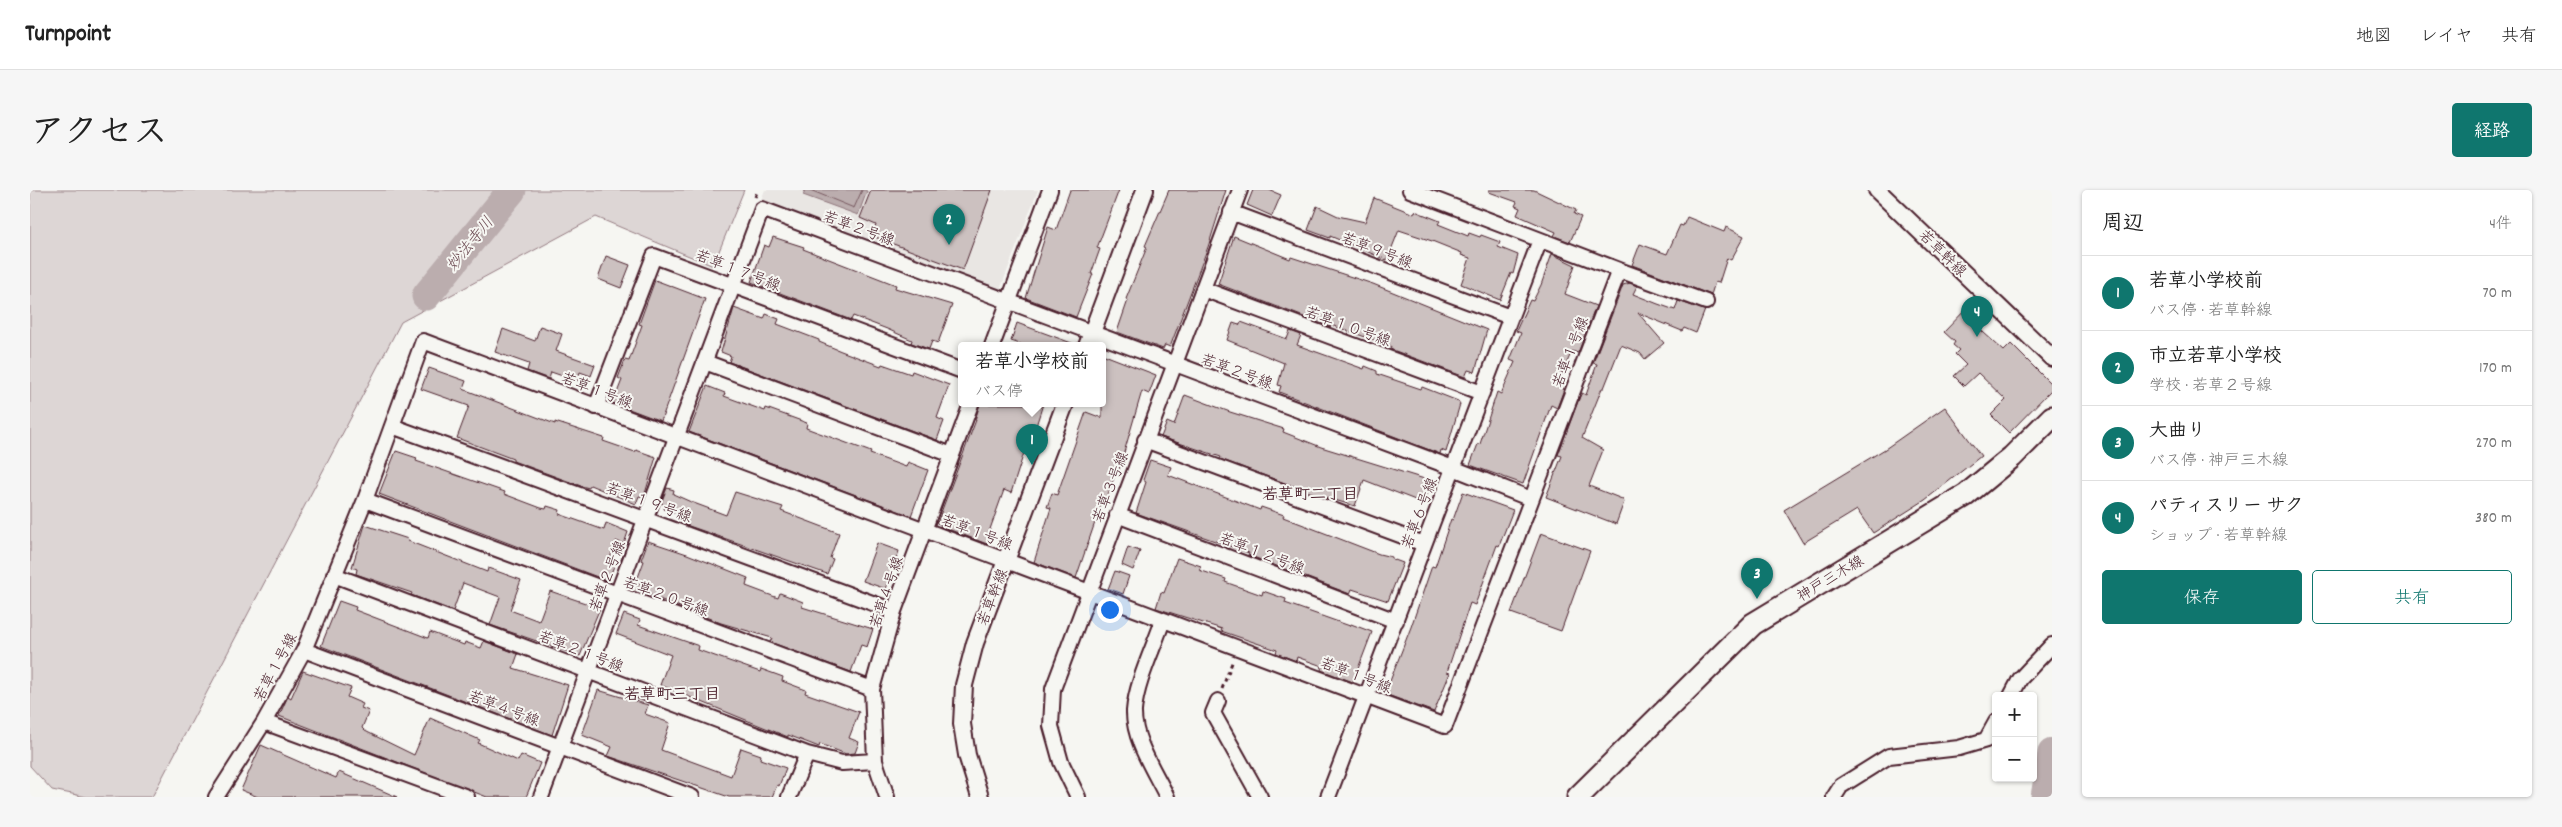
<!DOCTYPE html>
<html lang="ja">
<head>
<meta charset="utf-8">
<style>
  :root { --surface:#fff; --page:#f6f6f6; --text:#222; --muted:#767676; --line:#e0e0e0; --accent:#0f766e }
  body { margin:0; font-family:Dekko,"Klee One",sans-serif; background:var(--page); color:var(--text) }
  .controls { position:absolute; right:15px; bottom:15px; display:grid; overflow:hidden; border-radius:5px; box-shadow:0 1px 4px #0004 }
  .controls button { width:45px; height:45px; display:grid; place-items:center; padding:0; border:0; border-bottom:1px solid var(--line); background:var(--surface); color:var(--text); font:25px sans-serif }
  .you { position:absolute; left:1079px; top:419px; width:18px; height:18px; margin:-12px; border:4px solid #fff; border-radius:50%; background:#1a73e8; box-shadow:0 0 0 8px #1a73e833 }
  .badge { display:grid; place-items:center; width:32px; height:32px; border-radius:50%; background:var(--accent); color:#fff; font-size:16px; font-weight:700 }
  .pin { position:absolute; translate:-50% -41px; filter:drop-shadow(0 1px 2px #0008) }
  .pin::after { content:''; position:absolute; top:26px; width:18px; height:15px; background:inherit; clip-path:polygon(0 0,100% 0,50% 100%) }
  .popup { position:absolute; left:928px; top:152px; width:148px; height:65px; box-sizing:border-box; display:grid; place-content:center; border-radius:5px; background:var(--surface); filter:drop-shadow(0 1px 4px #0005); font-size:16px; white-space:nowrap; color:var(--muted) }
  .popup b { font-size:19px; color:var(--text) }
  .popup::after { content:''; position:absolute; left:50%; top:100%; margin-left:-10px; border:10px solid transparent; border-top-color:var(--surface) }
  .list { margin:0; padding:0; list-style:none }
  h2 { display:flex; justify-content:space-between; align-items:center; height:65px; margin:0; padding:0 20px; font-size:21px }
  h2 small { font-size:16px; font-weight:400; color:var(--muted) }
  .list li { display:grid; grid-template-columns:32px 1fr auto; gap:15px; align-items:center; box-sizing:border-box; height:75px; padding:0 20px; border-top:1px solid var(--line) }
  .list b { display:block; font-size:19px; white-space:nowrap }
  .list p { margin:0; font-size:16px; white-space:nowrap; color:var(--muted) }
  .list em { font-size:16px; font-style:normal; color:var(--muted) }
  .actions { display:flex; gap:10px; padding:15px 20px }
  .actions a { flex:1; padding:11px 0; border:1px solid var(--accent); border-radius:5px; text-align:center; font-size:18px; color:var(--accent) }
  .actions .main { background:var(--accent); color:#fff }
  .map { position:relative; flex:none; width:2022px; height:607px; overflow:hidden; border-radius:5px }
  header { display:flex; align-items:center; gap:30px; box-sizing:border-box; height:70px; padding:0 25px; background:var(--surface); border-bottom:1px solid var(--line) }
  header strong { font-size:24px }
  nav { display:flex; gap:28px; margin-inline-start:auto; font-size:18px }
  .intro { display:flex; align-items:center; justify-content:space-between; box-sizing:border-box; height:120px; padding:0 30px }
  h1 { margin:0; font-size:35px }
  .button { padding:12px 22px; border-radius:5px; background:var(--accent); color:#fff; font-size:18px; font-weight:700 }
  main { display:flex; gap:30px; padding:0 30px }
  aside { flex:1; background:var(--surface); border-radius:5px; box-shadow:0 1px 4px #0004 }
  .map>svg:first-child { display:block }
  .built { fill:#e9e6e3 }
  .green { fill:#ddd6d5; stroke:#947a80 }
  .water { fill:#bbadae; stroke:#8e747a }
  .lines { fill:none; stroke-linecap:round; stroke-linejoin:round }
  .shore { stroke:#77585f; stroke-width:1 }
  .river { stroke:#bbadae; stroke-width:29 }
  .building { fill:#ccc1c0; stroke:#4a1f2b }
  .minor-casing { stroke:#4a1f2b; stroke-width:18 }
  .tertiary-casing { stroke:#4a1f2b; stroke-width:20 }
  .primary-casing { stroke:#4a1f2b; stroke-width:25 }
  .path { stroke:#4a1f2b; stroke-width:3; stroke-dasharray:4 4; stroke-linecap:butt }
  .minor { stroke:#f6f6f2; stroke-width:14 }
  .tertiary { stroke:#f6f6f2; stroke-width:16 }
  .primary { stroke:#f6f6f2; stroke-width:21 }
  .labels { text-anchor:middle; stroke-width:4; stroke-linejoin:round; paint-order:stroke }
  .street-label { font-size:15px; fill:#4a1f2b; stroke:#f6f6f2 }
  .water-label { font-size:16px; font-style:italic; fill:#6c4a52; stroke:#f6f6f2 }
  .neighbourhood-label { font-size:16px; font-weight:bold; fill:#4a1f2b; stroke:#f6f6f2 }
</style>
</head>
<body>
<header>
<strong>Turnpoint</strong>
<nav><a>地図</a><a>レイヤ</a><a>共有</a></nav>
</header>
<div class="intro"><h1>アクセス</h1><a class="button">経路</a></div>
<main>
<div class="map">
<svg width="2022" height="607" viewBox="0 0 2022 607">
  <rect width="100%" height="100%" fill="#f6f6f2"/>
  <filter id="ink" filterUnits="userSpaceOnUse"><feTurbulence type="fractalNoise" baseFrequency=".02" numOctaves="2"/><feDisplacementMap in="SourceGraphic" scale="10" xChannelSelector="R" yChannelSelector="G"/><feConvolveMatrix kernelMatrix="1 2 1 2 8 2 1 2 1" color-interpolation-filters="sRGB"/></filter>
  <g filter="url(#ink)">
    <path class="built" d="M 735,0 L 1008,0 L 970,100 L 731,10 Z"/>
    <path class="green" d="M 0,0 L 714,0 L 683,76 L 566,27 L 371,132 L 122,607 L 57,607 L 22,600 L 0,576 Z"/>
    <path class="water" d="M 775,0 L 834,0 L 837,1 L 828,25 L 773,5 Z"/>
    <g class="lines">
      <path class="shore" d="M 780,0 L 824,18 L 832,0"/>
      <path class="river" d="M 396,106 L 482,0
        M 2015,607 L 2022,563"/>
    </g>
    <path class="building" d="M 841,0 L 962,0 L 933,80 L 842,46 L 846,35 L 830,28 Z
      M 1040,0 L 1089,0 L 1067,58 L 1070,59 L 1061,84 L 1063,84 L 1046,127 L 996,108 L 1018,37 L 1026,40 Z
      M 1139,0 L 1196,0 L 1178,57 L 1140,157 L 1135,155 L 1133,159 L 1087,142 L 1098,110 L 1096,109 L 1117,57 L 1115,56 Z
      M 1223,0 L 1239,0 L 1251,5 L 1242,26 L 1217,15 Z
      M 1459,0 L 1504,0 L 1546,20 L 1544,24 L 1551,27 L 1540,52 L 1524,46 L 1526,42 L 1487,25 L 1490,18 L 1485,16 L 1487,12 L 1459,2 Z
      M 1344,8 L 1384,24 L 1385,21 L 1410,31 L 1408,34 L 1438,46 L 1439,43 L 1450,47 L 1451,45 L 1470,52 L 1468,57 L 1488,65 L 1483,84 L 1481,83 L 1470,110 L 1431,94 L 1440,68 L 1431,65 L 1432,63 L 1402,51 L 1369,40 L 1357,70 L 1300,46 L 1300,48 L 1278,40 L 1287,16 L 1308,26 L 1335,32 Z
      M 1657,27 L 1694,42 L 1696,37 L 1714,46 L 1701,70 L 1697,68 L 1689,93 L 1685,92 L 1681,105 L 1602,75 L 1610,54 L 1637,64 L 1650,35 L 1653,36 Z
      M 1204,46 L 1260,69 L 1261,67 L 1343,94 L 1457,140 L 1445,182 L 1438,180 L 1435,187 L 1360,159 L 1361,156 L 1301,135 L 1300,137 L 1188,94 Z
      M 743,47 L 774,57 L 773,59 L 866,95 L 865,98 L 922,115 L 908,153 L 902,151 L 899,159 L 881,153 L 882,150 L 857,139 L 823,126 L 821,130 L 721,92 L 734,55 L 739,57 Z
      M 1522,64 L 1545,75 L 1535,104 L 1566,116 L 1548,163 L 1542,161 L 1527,195 L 1534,199 L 1527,218 L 1521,215 L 1493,294 L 1440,275 L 1448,254 L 1450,254 L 1467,202 L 1471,204 L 1485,172 L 1480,170 L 1491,143 L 1486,141 L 1500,110 L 1503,111 L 1511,95 Z
      M 576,66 L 600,75 L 591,98 L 568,89 Z
      M 625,90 L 675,109 L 631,231 L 583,213 L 592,190 L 588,188 L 595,170 L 599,171 L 612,135 L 609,134 Z
      M 1600,93 L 1607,96 L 1603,104 L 1628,114 L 1645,120 L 1648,111 L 1675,120 L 1666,143 L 1654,138 L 1652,141 L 1608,123 L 1634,153 L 1615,169 L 1610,163 L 1591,155 L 1574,198 L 1572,198 L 1552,248 L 1573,260 L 1559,296 L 1592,309 L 1594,312 L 1586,334 L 1516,307 L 1532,266 L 1528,265 L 1550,206 L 1552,203 L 1556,205 L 1567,174 L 1563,173 L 1587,111 L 1593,95 Z
      M 1939,116 L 1950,126 L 1943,133 L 1974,161 L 1981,154 L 2022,195 L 2022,199 L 1979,243 L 1961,225 L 1976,210 L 1948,183 L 1934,196 L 1924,186 L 1936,175 L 1925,164 L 1929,160 L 1923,155 L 1925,152 L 1914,142 Z
      M 704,118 L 734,129 L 736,124 L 749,129 L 747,134 L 789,150 L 789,152 L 811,161 L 851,176 L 852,174 L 881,184 L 882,181 L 919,195 L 907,228 L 914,231 L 907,250 L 699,172 L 701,166 L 691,162 Z
      M 1211,132 L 1257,149 L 1260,141 L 1271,145 L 1267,155 L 1334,179 L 1335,176 L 1347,181 L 1347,184 L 1391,199 L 1392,197 L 1428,211 L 1430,214 L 1416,262 L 1411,260 L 1410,264 L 1249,202 L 1251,196 L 1248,195 L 1254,173 L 1197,150 L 1203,133 L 1209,135 Z
      M 987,133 L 1047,155 L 1047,156 L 996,156 L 981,151 Z
      M 510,136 L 532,144 L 526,161 L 565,175 L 561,186 L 550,182 L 547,191 L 521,182 L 519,189 L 497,181 L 499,174 L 465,162 L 473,139 L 505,151 Z
      M 1072,164 L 1126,185 L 1119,204 L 1112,201 L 1088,283 L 1086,282 L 1076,310 L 1073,309 L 1046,388 L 1004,372 L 1021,318 L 1017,317 L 1022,303 L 1027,305 L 1056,222 L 1072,228 Z
      M 399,178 L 436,191 L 433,199 L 525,234 L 525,232 L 574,248 L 573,251 L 605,262 L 606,260 L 626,267 L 614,307 L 609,306 L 606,314 L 560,295 L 559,298 L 551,296 L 483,271 L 483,269 L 427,248 L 439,216 L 391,199 Z
      M 677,196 L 695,203 L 694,206 L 735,221 L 736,218 L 777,233 L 776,238 L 841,262 L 840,264 L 876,277 L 878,272 L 898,280 L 881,326 L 659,242 Z
      M 1155,205 L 1200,222 L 1254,239 L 1253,242 L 1291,257 L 1401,291 L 1393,313 L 1334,290 L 1325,316 L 1284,304 L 1190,269 L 1191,267 L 1131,247 L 1137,232 L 1144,235 Z
      M 950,214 L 1013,214 L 1004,242 L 1001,241 L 981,303 L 974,300 L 959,342 L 961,343 L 957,354 L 910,336 L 911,334 L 907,333 L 946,230 L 945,230 Z
      M 1915,217 L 1951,266 L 1895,310 L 1843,343 L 1827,320 L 1773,353 L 1754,320 L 1855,259 Z
      M 366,261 L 387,268 L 386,271 L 475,302 L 474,304 L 511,318 L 516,319 L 517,316 L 530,320 L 529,324 L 574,340 L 576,333 L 598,342 L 594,354 L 586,351 L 578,374 L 584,376 L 578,391 L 349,304 Z
      M 1120,270 L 1141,277 L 1138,285 L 1230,320 L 1231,317 L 1254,325 L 1253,327 L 1349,364 L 1362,367 L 1362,369 L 1373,373 L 1358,411 L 1322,399 L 1320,404 L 1218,365 L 1219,363 L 1106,323 L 1116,292 L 1113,290 Z
      M 637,298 L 644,300 L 643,304 L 661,312 L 696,325 L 705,302 L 753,317 L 751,321 L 809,343 L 800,368 L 803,369 L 797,384 L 656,335 L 658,327 L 634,319 L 635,315 L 631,313 Z
      M 1433,302 L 1483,320 L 1469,356 L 1467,355 L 1445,415 L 1440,413 L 1417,482 L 1420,483 L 1404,522 L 1355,504 L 1381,437 L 1402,376 L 1405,377 L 1421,329 L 1423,330 Z
      M 335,335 L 378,349 L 378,351 L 457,382 L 458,378 L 491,390 L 480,420 L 509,431 L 520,401 L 570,418 L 550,466 L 460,435 L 470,407 L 433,393 L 423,421 L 381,405 L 382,403 L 326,384 L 327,379 L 322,377 Z
      M 1511,343 L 1560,361 L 1531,441 L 1481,423 Z
      M 618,351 L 657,364 L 718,388 L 716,396 L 748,408 L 750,403 L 773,412 L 772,417 L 843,439 L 837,457 L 831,455 L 821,482 L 740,452 L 742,448 L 691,433 L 606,400 L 610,391 L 607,390 L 614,371 L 611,370 Z
      M 847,353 L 869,361 L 856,399 L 833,391 Z
      M 1098,357 L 1110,361 L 1103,380 L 1092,375 Z
      M 1147,368 L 1171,376 L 1169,380 L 1196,389 L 1195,392 L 1232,405 L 1233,401 L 1256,409 L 1255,413 L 1320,436 L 1321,434 L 1342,442 L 1323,492 L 1291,480 L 1292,476 L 1267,467 L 1266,471 L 1246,463 L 1247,460 L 1191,441 L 1192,439 L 1126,418 L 1131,402 L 1134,403 Z
      M 1085,381 L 1099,386 L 1093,404 L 1078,399 Z
      M 309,411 L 326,417 L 325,420 L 398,448 L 400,442 L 434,455 L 435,452 L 451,458 L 454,451 L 488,464 L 483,478 L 538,495 L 522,545 L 291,456 Z
      M 594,424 L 610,430 L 608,435 L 669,456 L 668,460 L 730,482 L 731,479 L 753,487 L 752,491 L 776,500 L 775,503 L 829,522 L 819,548 L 829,552 L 825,563 L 816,564 L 790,554 L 789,557 L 758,545 L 758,547 L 630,495 L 641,465 L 586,444 Z
      M 273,481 L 321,498 L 317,507 L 333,514 L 331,518 L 339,521 L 332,538 L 335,541 L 384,565 L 400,528 L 450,550 L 448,553 L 488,571 L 491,565 L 510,573 L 496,607 L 457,607 L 249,526 L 258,506 L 261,508 Z
      M 568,500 L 618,515 L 615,524 L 640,533 L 631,560 L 701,586 L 711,558 L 731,565 L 730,569 L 756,578 L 749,596 L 747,595 L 742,607 L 699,607 L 578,566 L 582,557 L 552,545 Z
      M 231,555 L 306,588 L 309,582 L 367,607 L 228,607 L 211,600 Z"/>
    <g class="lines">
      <defs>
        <path id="minor" d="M 1380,0 L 1589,80
          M 1201,22 L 1480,127
          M 1173,99 L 1452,203
          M 962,156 L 1020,0
          M 675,172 L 922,265
          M 566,217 L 624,66 L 932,181
          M 362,236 L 864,421
          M 1115,250 L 1394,354
          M 335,310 L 842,499
          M 1087,325 L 1366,431
          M 304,385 L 777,564 L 812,573 L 845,571
          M 1133,430 C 1124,457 1106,493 1104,521 C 1103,550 1125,582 1137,607
          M 274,460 L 662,607
          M 1981,506 L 1990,489 L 2022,455
          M 1188,511 L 1183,523 L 1230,607
          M 234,532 L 437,607
          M 186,607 L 234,532 L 274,460 L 335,310 L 393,151 L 1415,536 L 1589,80 L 1676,112
          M 511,607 L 732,19 L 1423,278 L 1501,309
          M 759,607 L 777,564
          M 857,607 L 845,571 L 842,499 L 864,421 L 941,214
          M 1048,607 L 1031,572 L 1021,536 L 1023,499 L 1210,0
          M 1298,607 L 1510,50
          M 1804,607 L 1811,596 L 1859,566 L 1929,558 L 1956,550 L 1966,532"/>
        <path id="tertiary" d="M 1847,0 L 2022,168
          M 1057,156 L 1115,0
          M 950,607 L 937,565 L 932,534 L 934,495 L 945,453 L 1035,214"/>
        <path id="primary" d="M 1548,607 L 1723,434 L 1936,305 L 1982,267 L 2022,227"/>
      </defs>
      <use href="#minor" class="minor-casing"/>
      <use href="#tertiary" class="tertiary-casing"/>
      <use href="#primary" class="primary-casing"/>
      <path class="path" d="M 725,7 L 728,0
        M 1192,499 L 1203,470"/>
      <use href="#minor" class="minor"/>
      <use href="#tertiary" class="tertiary"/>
      <use href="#primary" class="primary"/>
    </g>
  </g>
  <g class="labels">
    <g class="street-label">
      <text transform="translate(829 38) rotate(20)" y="5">若草２号線</text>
      <text transform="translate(1347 60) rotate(21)" y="5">若草９号線</text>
      <text transform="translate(1913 63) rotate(44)" y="5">若草幹線</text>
      <text transform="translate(708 80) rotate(21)" y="5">若草１７号線</text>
      <text transform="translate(1318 136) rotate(20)" y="5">若草１０号線</text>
      <text transform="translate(1540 162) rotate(-69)" y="5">若草１号線</text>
      <text transform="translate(1207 181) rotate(20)" y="5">若草２号線</text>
      <text transform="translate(567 200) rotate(21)" y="5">若草１号線</text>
      <text transform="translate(1080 297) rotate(-69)" y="5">若草３号線</text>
      <text transform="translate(619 312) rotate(20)" y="5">若草１９号線</text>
      <text transform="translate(1389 323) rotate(-69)" y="5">若草６号線</text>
      <text transform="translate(947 342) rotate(21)" y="5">若草１号線</text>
      <text transform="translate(1232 363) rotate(21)" y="5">若草１２号線</text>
      <text transform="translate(577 386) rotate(-69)" y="5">若草２号線</text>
      <text transform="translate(1800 388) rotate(-31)" y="5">神戸三木線</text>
      <text transform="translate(856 402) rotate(-71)" y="5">若草４号線</text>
      <text transform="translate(636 406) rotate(20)" y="5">若草２０号線</text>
      <text transform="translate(962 407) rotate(-69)" y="5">若草幹線</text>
      <text transform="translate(551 461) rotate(21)" y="5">若草２１号線</text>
      <text transform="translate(245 477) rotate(-62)" y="5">若草１号線</text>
      <text transform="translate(1326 485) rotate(21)" y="5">若草１号線</text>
      <text transform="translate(474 518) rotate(21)" y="5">若草４号線</text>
    </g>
    <g class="water-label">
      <text transform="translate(439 53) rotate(-51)" y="6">妙法寺川</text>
    </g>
    <g class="neighbourhood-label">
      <text x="1280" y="309">若草町二丁目</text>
      <text x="642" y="509">若草町三丁目</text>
    </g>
  </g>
</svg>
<div class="controls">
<button>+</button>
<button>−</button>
</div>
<div class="you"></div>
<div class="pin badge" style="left:1002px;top:275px">1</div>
<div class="popup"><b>若草小学校前</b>バス停</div>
<div class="pin badge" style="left:919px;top:55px">2</div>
<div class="pin badge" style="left:1727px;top:409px">3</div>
<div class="pin badge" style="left:1947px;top:147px">4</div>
</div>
<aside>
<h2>周辺<small>4件</small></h2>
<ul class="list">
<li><span class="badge">1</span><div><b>若草小学校前</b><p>バス停 · 若草幹線</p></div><em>70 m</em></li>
<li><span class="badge">2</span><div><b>市立若草小学校</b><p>学校 · 若草２号線</p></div><em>170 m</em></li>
<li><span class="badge">3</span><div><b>大曲り</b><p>バス停 · 神戸三木線</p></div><em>270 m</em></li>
<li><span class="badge">4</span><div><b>パティスリー サク</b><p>ショップ · 若草幹線</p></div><em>380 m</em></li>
</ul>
<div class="actions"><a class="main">保存</a><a>共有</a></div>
</aside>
</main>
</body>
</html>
